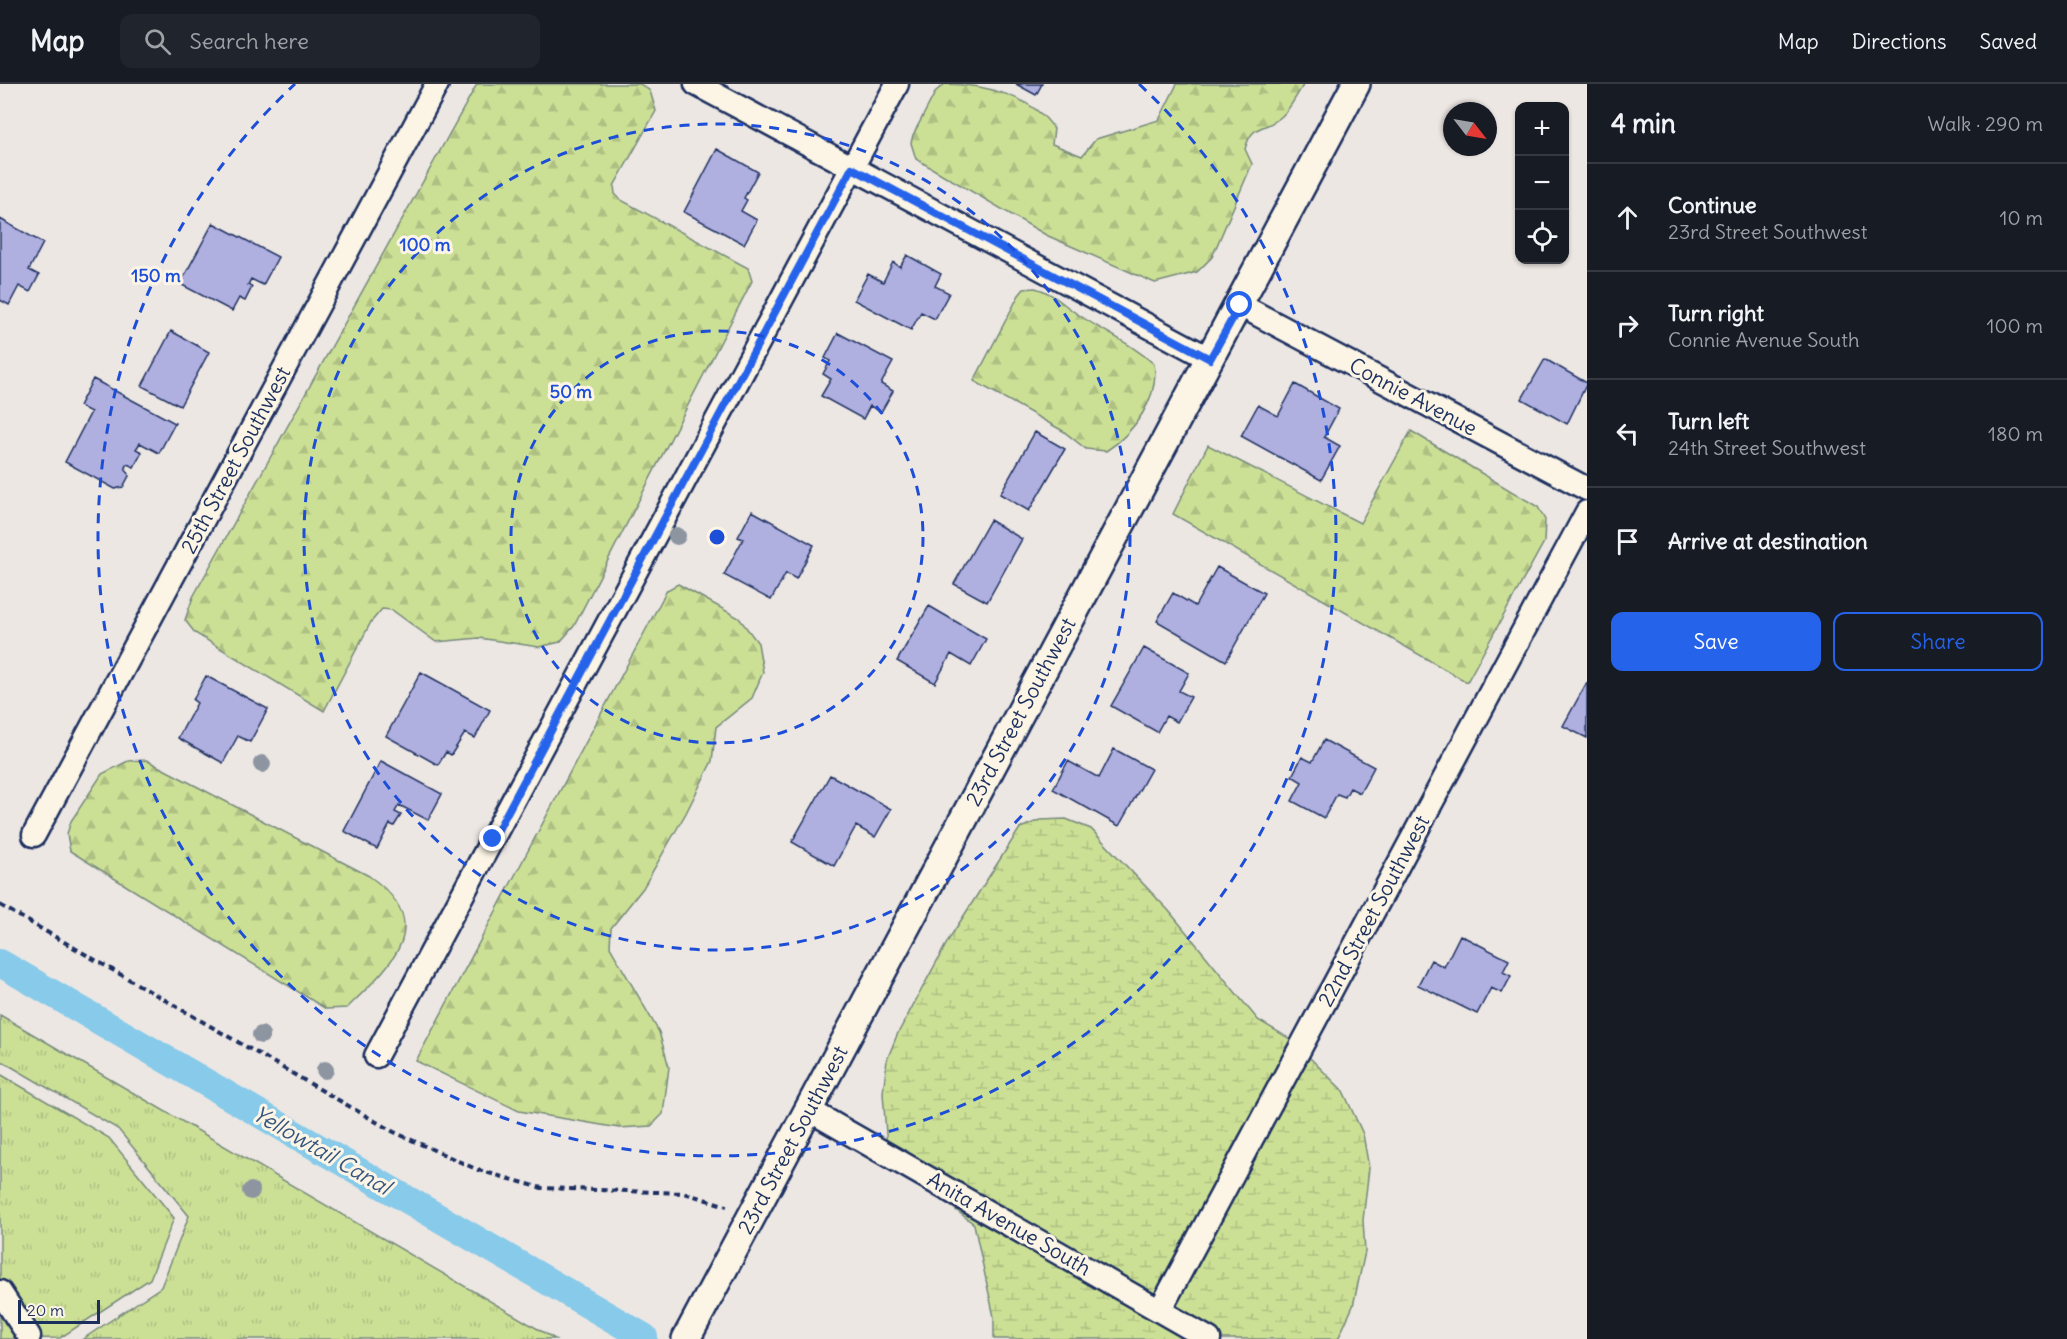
<!DOCTYPE html>
<html lang="en">
<head>
<meta charset="utf-8">
<style>
  :root { --surface:#171b24; --page:#20242c; --text:#f1f3f6; --muted:#9ea1a6; --line:#363941; --accent:#2563eb }
  body { margin:0; font-family:Delius,sans-serif; background:var(--page); color:var(--text) }
  .controls { position:absolute; right:18px; top:18px; display:grid; overflow:hidden; border-radius:12px; box-shadow:0 2px 4px #0004 }
  .controls button { width:54px; height:54px; display:grid; place-items:center; padding:0; border:0; border-bottom:2px solid var(--line); background:var(--surface); color:var(--text); font:30px sans-serif }
  .compass { position:absolute; left:1443px; top:18px; width:54px; height:54px; border-radius:50%; background:var(--surface); box-shadow:0 2px 4px #0004; rotate:121deg }
  .scale { position:absolute; left:18px; bottom:15px; width:82px; box-sizing:border-box; padding-left:6px; border:3px solid #1b2f5e; border-top:0; font-size:16px; line-height:21px; white-space:nowrap; color:#1b2f5e; -webkit-text-stroke:4px #fcf5e5; paint-order:stroke }
  .stop { position:absolute; width:18px; height:18px; margin:-14px; border:4px solid #2563eb; border-radius:50%; background:#fff }
  .stop.end { background:#2563eb; border-color:#fff; box-shadow:0 2px 6px #0008 }
  .list { margin:0; padding:0; list-style:none }
  h2 { display:flex; justify-content:space-between; align-items:center; height:78px; margin:0; padding:0 24px; font-size:26px }
  h2 small { font-size:20px; font-weight:400; color:var(--muted) }
  .list li { display:grid; grid-template-columns:39px 1fr auto; gap:18px; align-items:center; box-sizing:border-box; height:108px; padding:0 24px; border-top:2px solid var(--line) }
  .list b { display:block; font-size:22px; white-space:nowrap }
  .list p { margin:0; font-size:20px; white-space:nowrap; color:var(--muted) }
  .list em { font-size:20px; font-style:normal; color:var(--muted) }
  .actions { display:flex; gap:12px; padding:18px 24px }
  .actions a { flex:1; padding:14px 0; border:2px solid var(--accent); border-radius:12px; text-align:center; font-size:21px; color:var(--accent) }
  .actions .main { background:var(--accent); color:#fff }
  .icon { flex:none; width:33px; height:33px; fill:none; stroke:currentColor; stroke-width:2; stroke-linecap:round; stroke-linejoin:round }
  .map { position:relative; flex:none; width:1587px; height:1255px; overflow:hidden }
  header { display:flex; align-items:center; gap:36px; box-sizing:border-box; height:84px; padding:0 30px; background:var(--surface); border-bottom:2px solid var(--line) }
  header strong { font-size:28px }
  nav { display:flex; gap:33px; margin-inline-start:auto; font-size:21px }
  .search { width:420px; height:54px; background:var(--page); display:flex; align-items:center; gap:15px; box-sizing:border-box; padding:0 21px; border-radius:12px; color:var(--muted); font-size:22px }
  main { display:flex }
  aside { flex:1; background:var(--surface) }
  .map>svg:first-child { display:block }
  .grass { fill:url(#grass-tufts); stroke:#74887a; stroke-width:1.5 }
  .forest { fill:url(#forest-firs); stroke:#74887a; stroke-width:1.5 }
  .wetland { fill:url(#wetland-marsh); stroke:#74887a; stroke-width:1.5 }
  .lines { fill:none; stroke-linecap:round; stroke-linejoin:round }
  .canal { stroke:#87cae9; stroke-width:28 }
  .building { fill:#afafe0; stroke:#1b2f5e; stroke-width:1.5 }
  .minor-casing { stroke:#1b2f5e; stroke-width:27 }
  .tertiary-casing { stroke:#1b2f5e; stroke-width:32 }
  .path { stroke:#1b2f5e; stroke-width:4; stroke-dasharray:6 4.5; stroke-linecap:butt }
  .minor { stroke:#fcf5e5; stroke-width:22 }
  .tertiary { stroke:#fcf5e5; stroke-width:27 }
  .tree { fill:#8d95a0 }
  .route { stroke:#2563eb; stroke-width:8 }
  .ring { fill:none; stroke:#1d4ed8; stroke-width:3; stroke-dasharray:10 8 }
  .labels { text-anchor:middle; stroke-width:6; stroke-linejoin:round; paint-order:stroke }
  .street-label { font-size:21px; fill:#1b2f5e; stroke:#fcf5e5 }
  .water-label { font-size:22px; font-style:italic; fill:#365681; stroke:#fcf5e5 }
  .centre { fill:#1d4ed8; stroke:#fcf5e5; stroke-width:3 }
  .ring-label { font-size:18px; text-anchor:middle; font-weight:bold; fill:#1d4ed8; stroke:#fcf5e5; stroke-width:6; stroke-linejoin:round; paint-order:stroke }
</style>
</head>
<body>
<header>
<strong>Map</strong>
<div class="search"><svg class="icon" aria-label="search" viewBox="0 0 24 24"><circle cx="10" cy="10" r="6"/><path d="M15 15l6 6"/></svg>Search here</div>
<nav><a>Map</a><a>Directions</a><a>Saved</a></nav>
</header>
<main>
<div class="map">
<svg width="1587" height="1255" viewBox="0 0 1587 1255">
  <defs>
    <pattern id="grass-tufts" width="24" height="20" patternUnits="userSpaceOnUse" patternTransform="scale(1.5)"><rect width="24" height="20" fill="#cce095"/><path d="M3 7l-1-3M5 7V3M7 7l1-3M15 17l-1-3M17 17v-4M19 17l1-3" fill="none" stroke="#afc083"/></pattern>
    <pattern id="forest-firs" width="22" height="20" patternUnits="userSpaceOnUse" patternTransform="scale(1.5)"><rect width="22" height="20" fill="#cce095"/><path d="M5 1l3.5 6h-7zM16 11l3.5 6h-7z" fill="#afc083"/></pattern>
    <pattern id="wetland-marsh" width="20" height="14" patternUnits="userSpaceOnUse" patternTransform="scale(1.5)"><rect width="20" height="14" fill="#cce095"/><path d="M1 5h8M5 5V1M11 12h8M15 12V8" fill="none" stroke="#afc083"/></pattern>
  </defs>
  <rect width="100%" height="100%" fill="#ede7e4"/>
  <filter id="ink" filterUnits="userSpaceOnUse"><feTurbulence type="fractalNoise" baseFrequency=".0167" numOctaves="2"/><feDisplacementMap in="SourceGraphic" scale="12" xChannelSelector="R" yChannelSelector="G"/><feConvolveMatrix kernelMatrix="1 2 1 2 8 2 1 2 1" color-interpolation-filters="sRGB"/></filter>
  <g filter="url(#ink)">
    <path class="grass" d="M 0,931 L 555,1255 L 83,1255 L 161,1203 L 189,1132 L 118,1045 L 0,976 Z
      M 0,990 L 109,1054 L 174,1134 L 150,1195 L 60,1254 L 0,1255 Z"/>
    <path class="forest" d="M 477,0 L 640,0 L 650,7 L 656,27 L 614,102 L 615,110 L 621,116 L 748,184 L 752,197 L 574,542 L 560,558 L 539,563 L 479,554 L 436,558 L 392,526 L 382,525 L 371,538 L 324,627 L 195,549 L 185,536 L 193,513 Z
      M 945,0 C 983,0 1033,12 1054,45 L 1052,60 L 1082,72 L 1096,55 L 1159,36 L 1177,0 L 1304,0 C 1297,10 1291,24 1282,32 C 1265,48 1253,37 1245,65 L 1252,80 L 1212,173 L 1197,188 L 1155,199 L 1046,151 L 916,75 L 911,59 L 913,51 L 936,7 Z
      M 1035,204 C 1053,208 1064,222 1079,231 C 1104,248 1131,259 1154,280 C 1160,313 1133,350 1106,367 L 1086,365 L 1063,347 L 974,297 L 1019,211 L 1024,205 Z
      M 1411,347 L 1538,423 L 1545,436 L 1544,458 L 1467,598 L 1173,430 L 1208,361 L 1360,439 Z
      M 678,500 L 739,534 L 758,559 L 763,588 L 752,614 L 716,643 L 712,677 L 686,729 L 643,804 L 611,844 L 610,863 L 659,948 L 669,983 L 663,1030 L 651,1042 L 619,1044 L 519,1027 L 416,977 L 667,506 Z
      M 146,676 L 369,792 C 438,840 392,880 347,924 L 326,925 L 70,767 L 67,750 L 71,737 L 102,690 L 128,677 Z"/>
    <path class="wetland" d="M 1066,735 L 1091,745 L 1169,827 L 1258,936 L 1292,956 L 1343,1007 L 1363,1050 L 1369,1084 L 1363,1136 L 1365,1168 L 1353,1222 L 1338,1255 L 994,1255 L 994,1233 L 974,1140 L 914,1094 L 887,1063 L 883,1009 L 887,976 L 897,951 L 949,855 L 1020,744 L 1040,736 Z"/>
    <g class="lines">
      <path class="canal" d="M 0,879 L 644,1253"/>
    </g>
    <path class="building" d="M 1016,0 L 1042,0 L 1036,11 Z
      M 717,65 L 758,88 L 744,114 L 747,116 L 741,127 L 757,136 L 744,160 L 684,128 Z
      M 0,135 L 43,159 L 29,186 L 39,191 L 30,208 L 19,202 L 9,221 L 0,216 Z
      M 213,139 L 278,173 L 263,201 L 251,195 L 248,201 L 252,203 L 245,217 L 239,214 L 232,227 L 180,200 Z
      M 907,171 L 941,190 L 935,202 L 949,209 L 935,235 L 921,228 L 911,246 L 854,216 L 868,190 L 883,198 L 893,178 L 900,183 Z
      M 171,247 L 209,268 L 180,322 L 142,302 Z
      M 838,249 L 893,278 L 881,300 L 893,307 L 881,328 L 870,322 L 863,335 L 821,312 L 831,295 L 823,290 L 830,277 L 825,274 Z
      M 1545,275 L 1587,299 L 1567,340 L 1522,315 Z
      M 93,295 L 175,339 L 159,369 L 140,359 L 136,365 L 142,368 L 134,383 L 127,380 L 125,383 L 129,392 L 123,403 L 115,405 L 65,378 L 91,328 L 79,322 Z
      M 1295,300 L 1339,325 L 1324,353 L 1340,362 L 1321,396 L 1241,352 L 1258,321 L 1278,332 Z
      M 1035,348 L 1065,365 L 1029,427 L 1000,410 Z
      M 752,427 L 814,461 L 796,495 L 786,489 L 771,516 L 724,491 L 743,455 L 738,453 Z
      M 990,436 L 1022,455 L 987,518 L 954,500 Z
      M 1217,483 L 1264,509 L 1226,577 L 1157,537 L 1173,509 L 1195,522 Z
      M 929,522 L 986,555 L 971,582 L 951,570 L 935,599 L 897,577 Z
      M 1144,564 L 1189,589 L 1179,607 L 1191,613 L 1177,638 L 1166,632 L 1157,648 L 1111,622 Z
      M 421,588 L 490,626 L 475,654 L 465,649 L 451,671 L 446,668 L 438,681 L 386,652 Z
      M 206,592 L 268,625 L 250,658 L 238,652 L 223,679 L 178,654 L 197,619 L 193,616 Z
      M 1587,598 L 1587,654 L 1563,642 Z
      M 1324,656 L 1374,683 L 1360,709 L 1350,704 L 1345,713 L 1337,710 L 1324,734 L 1292,717 L 1302,698 L 1292,692 L 1302,673 L 1312,678 Z
      M 1114,665 L 1151,685 L 1119,742 L 1053,705 L 1068,677 L 1099,694 Z
      M 381,677 L 442,710 L 428,736 L 399,721 L 395,728 L 401,731 L 394,742 L 390,740 L 377,765 L 344,747 Z
      M 830,691 L 891,725 L 875,753 L 856,742 L 834,782 L 792,758 Z
      M 1460,851 L 1509,876 L 1503,888 L 1511,892 L 1502,909 L 1491,904 L 1477,930 L 1418,901 L 1431,876 L 1444,883 Z"/>
    <g class="lines">
      <defs>
        <path id="minor" d="M 696,0 L 1210,275
          M 1240,221 L 1587,405
          M 34,751 L 437,0
          M 376,972 L 897,0
          M 809,1026 L 1209,1255
          M 0,1208 L 29,1252
          M 1160,1226 L 1587,428"/>
        <path id="tertiary" d="M 686,1255 L 1356,0"/>
      </defs>
      <use href="#minor" class="minor-casing"/>
      <use href="#tertiary" class="tertiary-casing"/>
      <path class="path" d="M 0,821 L 394,1048 L 478,1086 L 542,1104 L 684,1109 L 727,1122"/>
      <use href="#minor" class="minor"/>
      <use href="#tertiary" class="tertiary"/>
    </g>
    <g class="tree">
      <circle cx="677" cy="452" r="9"/>
      <circle cx="262" cy="680" r="9"/>
      <circle cx="261" cy="951" r="9"/>
      <circle cx="325" cy="986" r="9"/>
      <circle cx="251" cy="1107" r="9"/>
    </g>
  </g>
  <g class="lines" filter="url(#ink)">
    <path class="route" d="M 493,755 L 852,84 L 1210,275 L 1240,221"/>
  </g>
  <g class="ring">
    <circle cx="717" cy="453" r="206"/>
    <circle cx="717" cy="453" r="413"/>
    <path d="M1139 0A619 619 0 1 1 295 0"/>
  </g>
  <g class="labels">
    <g class="street-label">
      <text transform="translate(1413 313) rotate(28)" y="7">Connie Avenue</text>
      <text transform="translate(236 376) rotate(-62)" y="7">25th Street Southwest</text>
      <text transform="translate(1021 628) rotate(-62)" y="7">23rd Street Southwest</text>
      <text transform="translate(1374 827) rotate(-62)" y="7">22nd Street Southwest</text>
      <text transform="translate(793 1056) rotate(-62)" y="7">23rd Street Southwest</text>
      <text transform="translate(1009 1140) rotate(30)" y="7">Anita Avenue South</text>
    </g>
    <g class="water-label">
      <text transform="translate(322 1066) rotate(30)" y="8">Yellowtail Canal</text>
    </g>
  </g>
  <circle cx="717" cy="453" r="9" class="centre"/>
  <g class="ring-label">
    <text x="425" y="167">100 m</text>
    <text x="156" y="198">150 m</text>
    <text x="571" y="314">50 m</text>
  </g>
</svg>
<div class="controls">
<button>+</button>
<button>−</button>
<button><svg class="icon" aria-label="locate" viewBox="0 0 24 24"><circle cx="12" cy="12" r="6"/><path d="M12 2v4M12 18v4M2 12h4M18 12h4"/></svg></button>
</div>
<svg class="compass" viewBox="-18 -18 36 36"><path d="M0-13l5 13h-10z" fill="#e53935"/><path d="M0 13l5-13h-10z" fill="#9ea1a6"/></svg>
<div class="scale">20 m</div>
<div class="stop" style="left:1240px;top:221px"></div>
<div class="stop end" style="left:493px;top:755px"></div>
</div>
<aside>
<h2>4 min<small>Walk · 290 m</small></h2>
<ul class="list">
<li><svg class="icon" aria-label="ahead" viewBox="0 0 24 24"><path d="M12 20V5M6 11l6-6 6 6"/></svg><div><b>Continue</b><p>23rd Street Southwest</p></div><em>10 m</em></li>
<li><svg class="icon" aria-label="right" viewBox="0 0 24 24"><path d="M7 20v-9h11M14 6l5 5-5 5"/></svg><div><b>Turn right</b><p>Connie Avenue South</p></div><em>100 m</em></li>
<li><svg class="icon" aria-label="left" viewBox="0 0 24 24"><path d="M17 20v-9H6M10 6l-5 5 5 5"/></svg><div><b>Turn left</b><p>24th Street Southwest</p></div><em>180 m</em></li>
<li><svg class="icon" aria-label="arrive" viewBox="0 0 24 24"><path d="M6 21V4h12l-3 4 3 4H6"/></svg><div><b>Arrive at destination</b></div></li>
</ul>
<div class="actions"><a class="main">Save</a><a>Share</a></div>
</aside>
</main>
</body>
</html>
